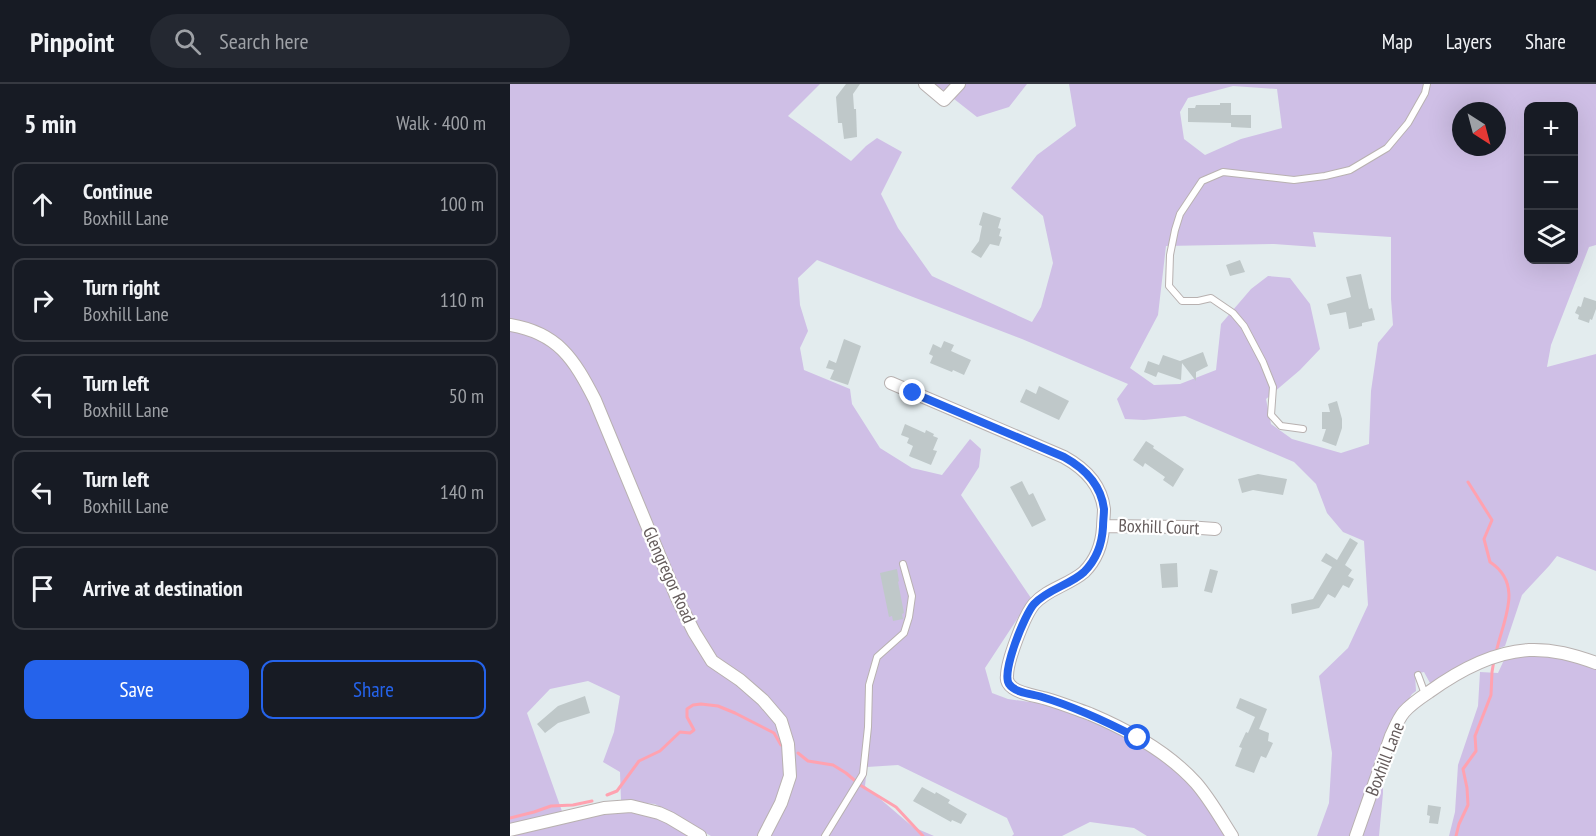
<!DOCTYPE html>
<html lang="en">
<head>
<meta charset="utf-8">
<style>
  :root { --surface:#171b24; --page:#242831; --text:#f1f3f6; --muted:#9ea1a6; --line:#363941; --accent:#2563eb }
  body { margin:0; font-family:"PT Sans Narrow",sans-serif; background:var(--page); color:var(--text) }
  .controls { position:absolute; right:18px; top:18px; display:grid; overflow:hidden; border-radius:12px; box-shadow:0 6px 24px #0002 }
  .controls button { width:54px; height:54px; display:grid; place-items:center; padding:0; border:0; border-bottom:2px solid var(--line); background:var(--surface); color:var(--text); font:30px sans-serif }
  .compass { position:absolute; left:942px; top:18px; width:54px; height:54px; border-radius:50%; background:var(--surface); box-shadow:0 6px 24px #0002; rotate:144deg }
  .stop { position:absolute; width:18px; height:18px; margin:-14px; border:4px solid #2563eb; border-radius:50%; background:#fff }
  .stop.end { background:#2563eb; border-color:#fff; box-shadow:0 2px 6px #0008 }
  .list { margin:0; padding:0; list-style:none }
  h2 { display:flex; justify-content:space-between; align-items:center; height:78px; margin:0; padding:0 24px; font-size:26px }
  h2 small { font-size:20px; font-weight:400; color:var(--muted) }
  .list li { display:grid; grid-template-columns:39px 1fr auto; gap:18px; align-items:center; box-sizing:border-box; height:84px; margin:0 12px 12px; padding:0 12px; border:2px solid var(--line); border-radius:12px }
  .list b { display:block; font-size:22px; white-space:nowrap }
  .list p { margin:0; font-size:20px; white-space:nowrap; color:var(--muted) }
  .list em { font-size:20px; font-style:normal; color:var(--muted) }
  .actions { display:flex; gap:12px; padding:18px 24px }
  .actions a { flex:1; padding:14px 0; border:2px solid var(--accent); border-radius:12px; text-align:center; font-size:21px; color:var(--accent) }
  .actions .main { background:var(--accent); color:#fff }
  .icon { flex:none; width:33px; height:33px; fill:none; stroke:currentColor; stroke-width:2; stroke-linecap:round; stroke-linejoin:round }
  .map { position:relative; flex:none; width:1086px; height:752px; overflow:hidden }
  header { display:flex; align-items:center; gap:36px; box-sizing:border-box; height:84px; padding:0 30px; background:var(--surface); border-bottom:2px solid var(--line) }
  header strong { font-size:28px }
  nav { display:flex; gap:33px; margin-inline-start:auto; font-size:21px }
  .search { width:420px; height:54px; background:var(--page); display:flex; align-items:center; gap:15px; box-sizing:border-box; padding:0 21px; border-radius:33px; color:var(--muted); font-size:22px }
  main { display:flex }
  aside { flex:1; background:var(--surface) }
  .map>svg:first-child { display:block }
  .green { fill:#cfbfe6; fill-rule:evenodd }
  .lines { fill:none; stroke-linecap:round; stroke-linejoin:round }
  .stream { stroke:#ffa2b0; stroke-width:3 }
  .building { fill:#bfc8c9 }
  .lane-casing { stroke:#b8b1b0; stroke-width:8 }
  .street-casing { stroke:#b8b1b0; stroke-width:14 }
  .lane { stroke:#fff; stroke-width:6 }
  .street { stroke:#fff; stroke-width:12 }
  .route { stroke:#2563eb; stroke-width:8 }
  .labels { text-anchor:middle; stroke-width:4.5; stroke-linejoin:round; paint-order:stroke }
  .street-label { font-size:18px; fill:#645b5b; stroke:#fff }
</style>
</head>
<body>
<header>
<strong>Pinpoint</strong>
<div class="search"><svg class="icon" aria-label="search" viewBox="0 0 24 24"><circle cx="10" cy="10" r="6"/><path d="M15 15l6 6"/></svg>Search here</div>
<nav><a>Map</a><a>Layers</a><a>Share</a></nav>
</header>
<main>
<aside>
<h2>5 min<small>Walk · 400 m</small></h2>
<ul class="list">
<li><svg class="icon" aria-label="ahead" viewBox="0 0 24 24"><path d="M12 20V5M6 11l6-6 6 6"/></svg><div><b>Continue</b><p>Boxhill Lane</p></div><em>100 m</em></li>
<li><svg class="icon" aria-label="right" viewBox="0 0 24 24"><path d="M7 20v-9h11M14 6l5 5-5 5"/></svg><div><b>Turn right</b><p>Boxhill Lane</p></div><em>110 m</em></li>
<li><svg class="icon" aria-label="left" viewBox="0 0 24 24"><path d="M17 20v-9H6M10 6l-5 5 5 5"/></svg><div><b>Turn left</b><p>Boxhill Lane</p></div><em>50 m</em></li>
<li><svg class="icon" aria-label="left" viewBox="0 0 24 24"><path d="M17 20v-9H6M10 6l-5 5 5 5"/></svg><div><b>Turn left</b><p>Boxhill Lane</p></div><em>140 m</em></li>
<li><svg class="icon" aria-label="arrive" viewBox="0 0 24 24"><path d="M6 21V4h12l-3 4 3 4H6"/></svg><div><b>Arrive at destination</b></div></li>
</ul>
<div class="actions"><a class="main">Save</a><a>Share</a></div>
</aside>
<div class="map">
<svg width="1086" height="752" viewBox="0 0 1086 752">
  <rect width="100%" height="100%" fill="#e3ecee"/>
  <path class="green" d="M 0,0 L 310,0 L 278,32 L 341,77 L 356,62 L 367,54 L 392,68 L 371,110 L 388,144 L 422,192 L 522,238 L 531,223 L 543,179 L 533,132 L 501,104 L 527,71 L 566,42 L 559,0 L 1086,0 L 1086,161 L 1079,163 L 1041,261 L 1037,283 L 1086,270 L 1086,487 L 1047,472 L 1039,482 L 1012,511 L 995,562 L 964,574 L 930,596 L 920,599 L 914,588 L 905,590 L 906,607 L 902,610 L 873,656 L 873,709 L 869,752 L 807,752 L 819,719 L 822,669 L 809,592 L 838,564 L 858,521 L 854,457 L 833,448 L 817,429 L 806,400 L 784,378 L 675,332 L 634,336 L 615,335 L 607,315 L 618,300 L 512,255 L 307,176 L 288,194 L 290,221 L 298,247 L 290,264 L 294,286 L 340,305 L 342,320 L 370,364 L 402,384 L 432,391 L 460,355 L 471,365 L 469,383 L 451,411 L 521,514 L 475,584 L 482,609 L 498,615 L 548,622 L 628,659 L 669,688 L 691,711 L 716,752 L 637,752 L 624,744 L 580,738 L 552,752 L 502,752 L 504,750 L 497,734 L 388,681 L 357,683 L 355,702 L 403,743 L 424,752 L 201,752 L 145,720 L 111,717 L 110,688 L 93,678 L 104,648 L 110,612 L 78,597 L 40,605 L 17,629 L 53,730 L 75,734 L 121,726 L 156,738 L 180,752 L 0,752 ZM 723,2 L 767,5 L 772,44 L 731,55 L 695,71 L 674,55 L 670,28 L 678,14 ZM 1018,22 L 1064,22 L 1064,176 L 1018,176 ZM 951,27 L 987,27 L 987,63 L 951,63 ZM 803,148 L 881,153 L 881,215 L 883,241 L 868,259 L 861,307 L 859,360 L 831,369 L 782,355 L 761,340 L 756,315 L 790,286 L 810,265 L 800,220 L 780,194 L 758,192 L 741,205 L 711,240 L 706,286 L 670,300 L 644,301 L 620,284 L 648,231 L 656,162 L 764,160 L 806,163 Z
    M 425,0 L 517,0 L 499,23 L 467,33 Z
    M 1017,570 L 1049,571 L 1086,583 L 1086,752 L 939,752 L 945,728 L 948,681 L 968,622 L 970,588 L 988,589 L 994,576 Z"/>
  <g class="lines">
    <path class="stream" d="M 958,398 L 982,436 L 974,455 L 980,478 C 1015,501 992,538 986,569
      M 288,669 L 298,677 L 323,681 L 336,689 L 350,701 L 386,723 L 413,752
      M 97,711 L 107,707 L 129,677 L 150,667 L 170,648 L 180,649 L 184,646 L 177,633 L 177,625 L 183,621 L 191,620 L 208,622 L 225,629 L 264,649 L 271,661
      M 0,734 L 24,728 L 41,722 L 63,721 L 82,717
      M 946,752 L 949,740 L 958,721 L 957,704 L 953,685 L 966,667 L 965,652 L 981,611 L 982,588 L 984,576"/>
  </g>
  <path class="building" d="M 336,0 L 350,0 L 343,10 L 344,25 L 346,25 L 347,53 L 334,55 L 332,39 L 328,39 L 326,13 Z
    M 710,19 L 721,19 L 721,31 L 741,31 L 741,44 L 721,43 L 721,39 L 678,38 L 678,24 L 685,24 L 686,21 L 710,21 Z
    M 473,128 L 491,134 L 488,144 L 491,145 L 489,152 L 492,153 L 489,162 L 480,160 L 471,174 L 461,168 L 469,157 L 472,142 L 469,141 Z
    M 730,176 L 735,188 L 720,192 L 716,181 Z
    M 851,190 L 859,225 L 862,224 L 865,236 L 852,239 L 852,242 L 839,245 L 836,228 L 820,231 L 817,220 L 841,213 L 836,193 Z
    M 1074,213 L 1086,217 L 1086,225 L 1082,236 L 1080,235 L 1079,239 L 1068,235 L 1069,231 L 1065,229 L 1068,222 L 1071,223 Z
    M 334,255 L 351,262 L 338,301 L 320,295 L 324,286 L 316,284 L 319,276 L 326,279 Z
    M 434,257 L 444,261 L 441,267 L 461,276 L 454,291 L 443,286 L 442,288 L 420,279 L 423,272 L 419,270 L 423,260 L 431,264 Z
    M 693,268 L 698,282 L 686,288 L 686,297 L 672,279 L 671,296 L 648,288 L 646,293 L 634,288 L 638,277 L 649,281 L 653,271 L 670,277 Z
    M 529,302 L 559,317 L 549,336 L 510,318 L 516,305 L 526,310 Z
    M 827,317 L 832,335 L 832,344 L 826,362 L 812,357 L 816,345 L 812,345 L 812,328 L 820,328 L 818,320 Z
    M 395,340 L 415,349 L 416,346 L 424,350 L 423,352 L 428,354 L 423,366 L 427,367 L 421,381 L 399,372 L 403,362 L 397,359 L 399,354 L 391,351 Z
    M 636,357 L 644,362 L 643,364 L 674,385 L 663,403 L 653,396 L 655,393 L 635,379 L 633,383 L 623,376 Z
    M 748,390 L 777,395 L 773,411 L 743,406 L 732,409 L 728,395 Z
    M 512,397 L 519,411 L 523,409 L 536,436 L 522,443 L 500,403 Z
    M 840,454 L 848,459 L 835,481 L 842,486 L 838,492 L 844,495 L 839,504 L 833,501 L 825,514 L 818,510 L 809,524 L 782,530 L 781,520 L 803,515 L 822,483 L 811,477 L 816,469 L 827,476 Z
    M 667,479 L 668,503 L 652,504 L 650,480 Z
    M 387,485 L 389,497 L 388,498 L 394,529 L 392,530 L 393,535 L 383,537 L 382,532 L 379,533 L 370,489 Z
    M 700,485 L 708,487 L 702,509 L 694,507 Z
    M 75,612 L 80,629 L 48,639 L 35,649 L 27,640 L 48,622 Z
    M 730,614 L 757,625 L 749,645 L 759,649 L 758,657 L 763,659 L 756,674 L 751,672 L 744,689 L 725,682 L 732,664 L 729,663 L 736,648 L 738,649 L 745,633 L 726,624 Z
    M 412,703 L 425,710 L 426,708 L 440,716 L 438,719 L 457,730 L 451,740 L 442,736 L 441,738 L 403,717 Z
    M 918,721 L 931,723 L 928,740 L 919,739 L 920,732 L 917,731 Z"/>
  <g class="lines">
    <defs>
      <path id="lane" d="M 793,345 L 771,342 L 761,331 L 763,303 L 753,278 L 734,242 L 723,229 L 701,214 L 688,217 L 672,217 L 659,202 L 660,171 L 665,146 L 670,130 L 692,97 L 713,88 L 784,96 L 815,92 L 840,86 L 877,64 L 898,39 L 915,9 L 917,0
        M 908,591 L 915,610
        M 315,752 L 353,690 L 358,643 L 359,601 L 367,573 L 394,549 L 399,533 L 402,512 L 393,480"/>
      <path id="street" d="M 415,0 L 434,16 L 449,0
        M 0,241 C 48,249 64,275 85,316 L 167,514 L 184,548 L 202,577 L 230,596 L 253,616 L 271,637 L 278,660 L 280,692 L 271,719 L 254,752
        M 381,299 L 554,373 C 574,384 591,401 594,425 C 594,431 593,438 593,443 C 592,461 586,476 574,488 C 559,501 537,505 524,520 C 514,532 497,577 497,592 C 496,597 499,601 503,604 C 511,610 527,612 537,615 C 551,619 566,625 580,630 C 618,646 659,669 686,699 C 700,715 711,735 722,752
        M 593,442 L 677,443 L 705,445
        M 0,746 L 94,724 L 121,722 L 149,729 L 160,734 L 190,752
        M 846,752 L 881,652 C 885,644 888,635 894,628 C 901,620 910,614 919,608 C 948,587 982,568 1019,566 C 1043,565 1064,571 1086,579"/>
    </defs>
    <use href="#lane" class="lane-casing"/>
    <use href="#street" class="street-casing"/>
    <use href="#lane" class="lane"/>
    <use href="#street" class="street"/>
  </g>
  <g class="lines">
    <path class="route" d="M 403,309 L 554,373 C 574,384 591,401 594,425 C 594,431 593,437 593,443 C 592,461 587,475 574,488 C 560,501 538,505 524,520 C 515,530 491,588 499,600 C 505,609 522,610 532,613 C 566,623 597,638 628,654"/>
  </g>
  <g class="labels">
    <g class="street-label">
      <text transform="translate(649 443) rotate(2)" y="6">Boxhill Court</text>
      <text transform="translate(159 491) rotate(66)" y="6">Glengregor Road</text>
      <text transform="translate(875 675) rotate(-69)" y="6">Boxhill Lane</text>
    </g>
  </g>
</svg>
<div class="controls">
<button>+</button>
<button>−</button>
<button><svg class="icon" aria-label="layers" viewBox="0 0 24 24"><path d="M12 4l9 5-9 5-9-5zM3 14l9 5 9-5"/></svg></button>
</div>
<svg class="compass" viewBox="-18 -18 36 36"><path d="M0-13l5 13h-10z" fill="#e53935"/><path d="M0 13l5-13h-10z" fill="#9ea1a6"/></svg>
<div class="stop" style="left:628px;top:654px"></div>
<div class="stop end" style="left:403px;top:309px"></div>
</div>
</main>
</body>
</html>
